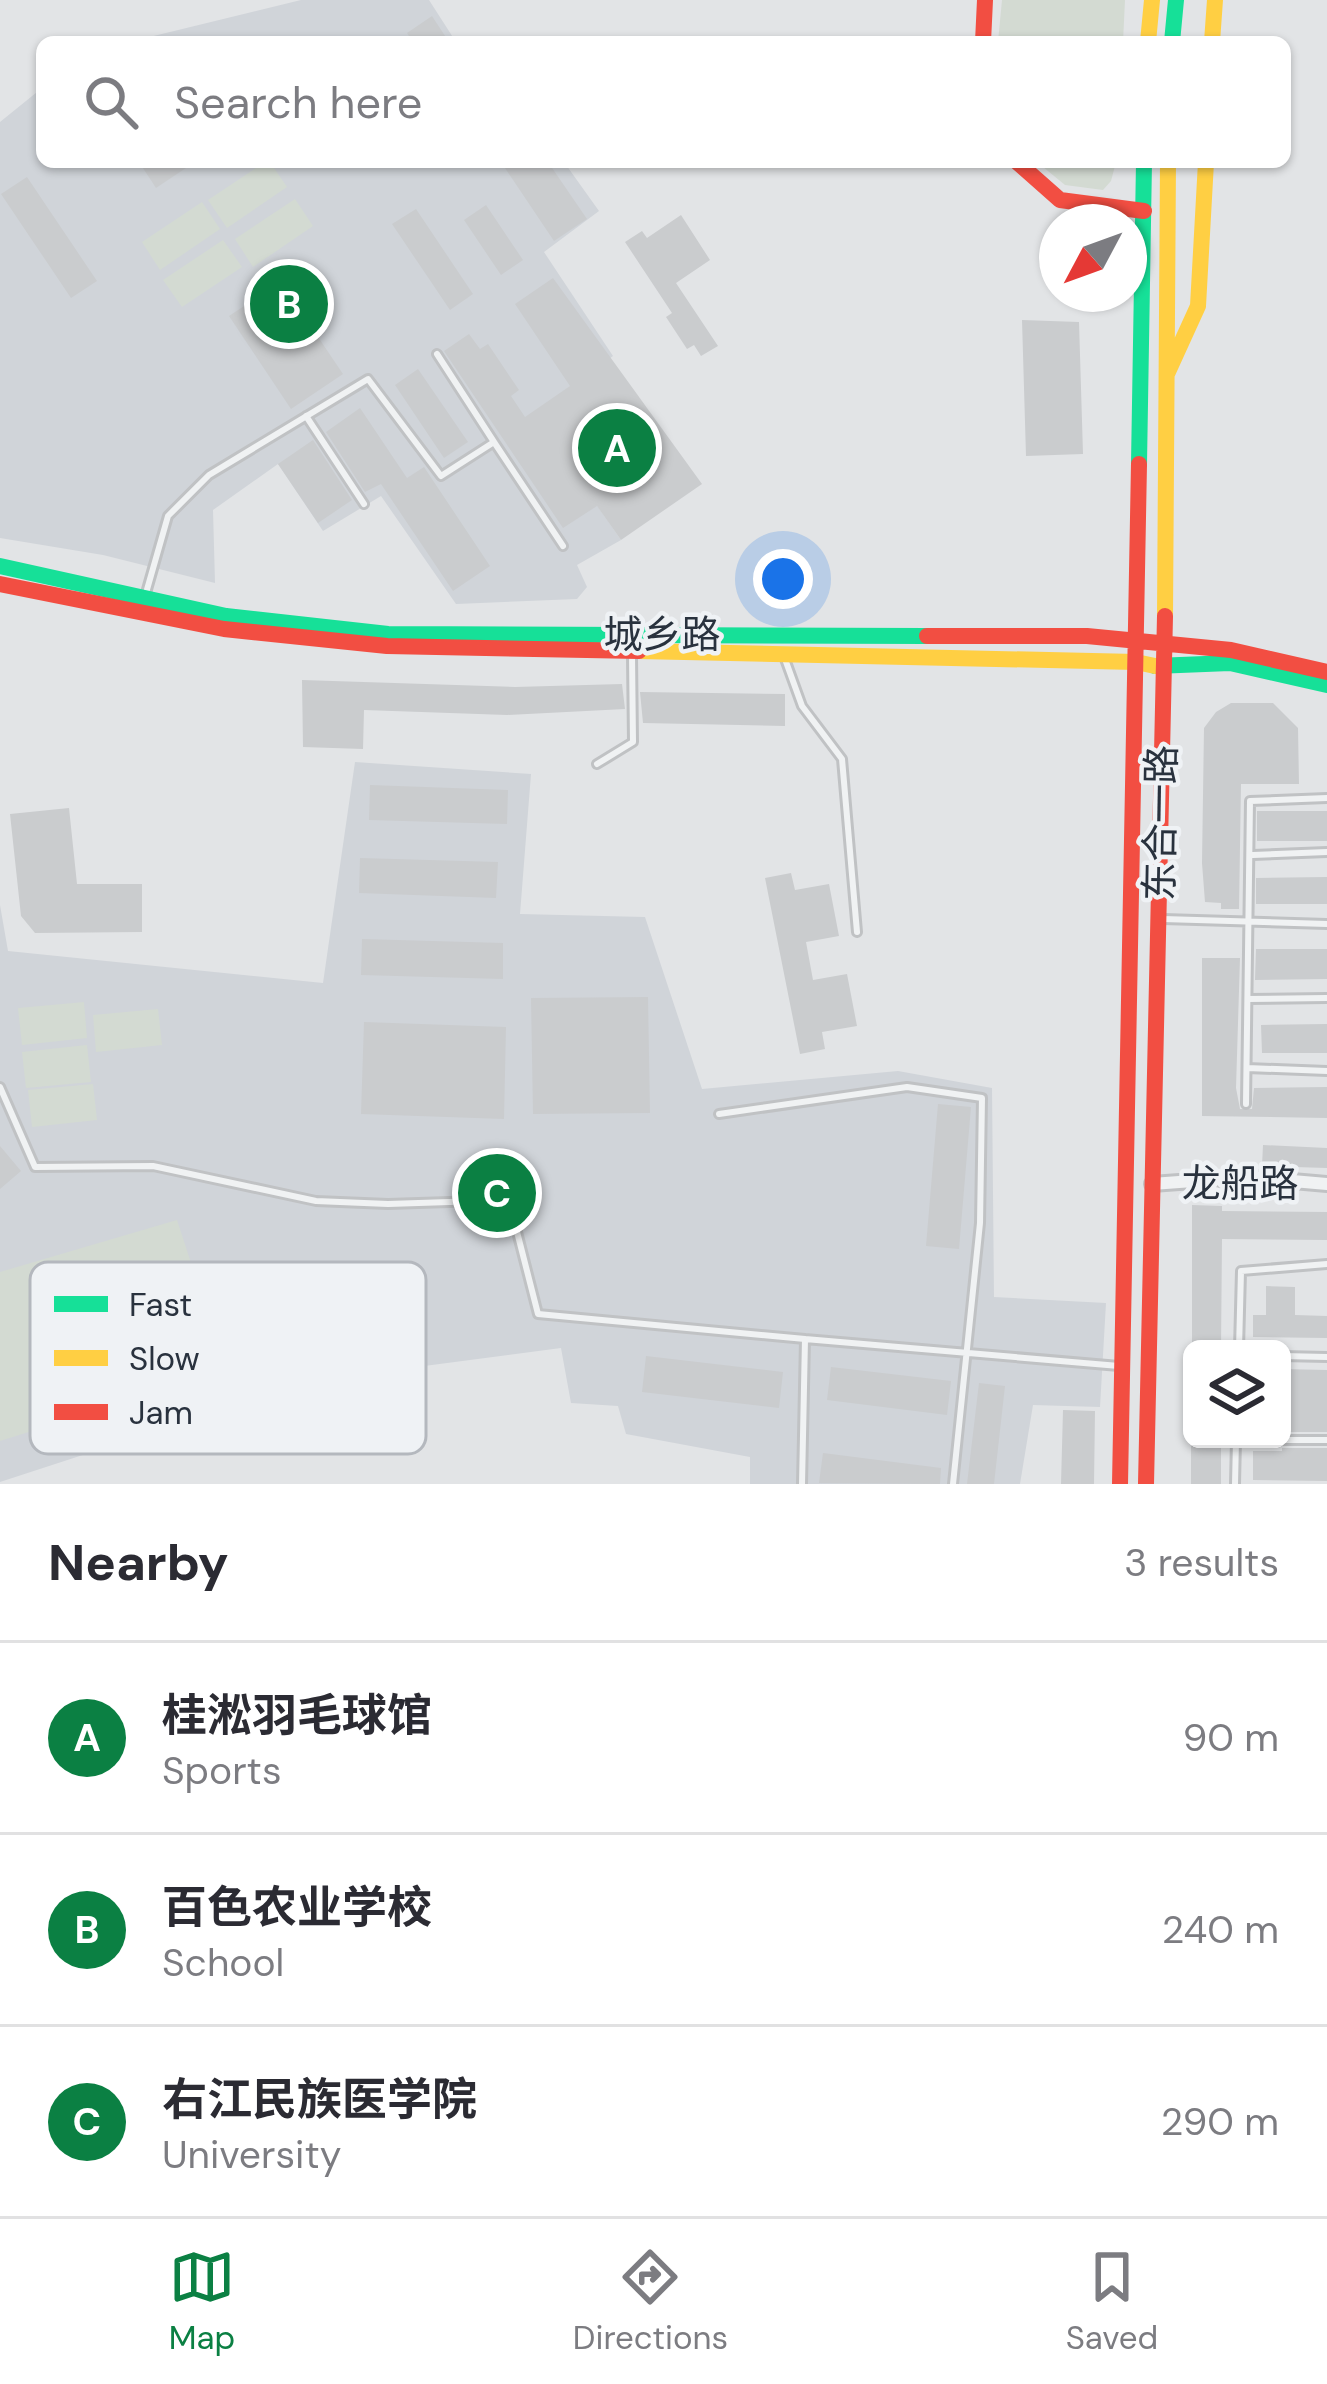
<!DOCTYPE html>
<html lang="en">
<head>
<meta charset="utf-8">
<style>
  :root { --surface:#fff; --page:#f2f2f3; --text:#2b2b33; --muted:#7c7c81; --line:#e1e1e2; --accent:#0b8043 }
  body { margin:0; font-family:"DM Sans","Noto Sans SC",sans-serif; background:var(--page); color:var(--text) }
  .controls { position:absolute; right:36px; bottom:36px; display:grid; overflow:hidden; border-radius:18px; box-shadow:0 3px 9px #0004 }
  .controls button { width:108px; height:108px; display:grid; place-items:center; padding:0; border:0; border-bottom:3px solid var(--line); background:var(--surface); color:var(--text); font:60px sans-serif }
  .compass { position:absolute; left:1039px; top:204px; width:108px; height:108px; border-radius:50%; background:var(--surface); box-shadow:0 3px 9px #0004; rotate:229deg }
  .you { position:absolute; left:783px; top:579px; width:42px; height:42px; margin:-30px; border:9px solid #fff; border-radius:50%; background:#1a73e8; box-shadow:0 0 0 18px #1a73e833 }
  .badge { display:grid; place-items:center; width:78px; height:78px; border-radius:50%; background:var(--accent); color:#fff; font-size:39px; font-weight:700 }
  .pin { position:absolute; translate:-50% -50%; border:6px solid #fff; box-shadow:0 3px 12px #0006 }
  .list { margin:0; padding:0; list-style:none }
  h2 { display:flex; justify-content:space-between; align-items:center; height:156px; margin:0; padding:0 48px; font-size:51px }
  h2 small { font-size:39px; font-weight:400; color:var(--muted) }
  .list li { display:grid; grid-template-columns:78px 1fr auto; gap:36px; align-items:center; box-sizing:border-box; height:192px; padding:0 48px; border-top:3px solid var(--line) }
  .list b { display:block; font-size:45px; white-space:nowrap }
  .list p { margin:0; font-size:39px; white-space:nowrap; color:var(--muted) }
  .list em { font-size:39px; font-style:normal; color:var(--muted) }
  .icon { flex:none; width:66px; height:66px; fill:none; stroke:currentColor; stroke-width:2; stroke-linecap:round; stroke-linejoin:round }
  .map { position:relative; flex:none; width:1327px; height:1484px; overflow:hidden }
  .search { position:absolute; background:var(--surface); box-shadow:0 3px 9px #0004; left:36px; right:36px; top:36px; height:132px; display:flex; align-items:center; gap:30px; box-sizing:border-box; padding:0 42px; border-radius:18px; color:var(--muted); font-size:45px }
  .sheet { height:732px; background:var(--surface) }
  nav { display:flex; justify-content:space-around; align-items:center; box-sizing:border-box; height:168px; border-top:3px solid var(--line); background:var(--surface); font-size:33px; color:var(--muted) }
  nav a { display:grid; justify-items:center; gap:6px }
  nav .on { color:var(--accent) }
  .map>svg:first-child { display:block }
  .built { fill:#d0d4d9 }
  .green { fill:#d3dad2 }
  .building { fill:#caccce }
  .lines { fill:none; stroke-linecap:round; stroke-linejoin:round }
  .lane-casing { stroke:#c0c2c4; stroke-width:12 }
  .street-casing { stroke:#c0c2c4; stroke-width:18 }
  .lane { stroke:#f0f2f3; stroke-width:6 }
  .street { stroke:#f0f2f3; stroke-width:12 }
  .fast { stroke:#16e098; stroke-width:16 }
  .slow { stroke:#ffcf43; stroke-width:16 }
  .jam { stroke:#f24e42; stroke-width:16 }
  .labels { text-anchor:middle; stroke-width:9; stroke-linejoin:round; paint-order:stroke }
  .street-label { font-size:39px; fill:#29323e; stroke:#eff2f5 }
  .key { fill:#eff2f5; stroke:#b4b8be; stroke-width:3 }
  .key-label { font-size:33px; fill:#29323e }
</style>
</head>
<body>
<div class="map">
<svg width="1327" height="1484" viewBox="0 0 1327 1484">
  <rect width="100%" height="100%" fill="#e2e4e6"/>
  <path class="built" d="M 301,0 L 429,0 L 456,42 L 129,42 Z
    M 42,88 L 42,162 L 564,162 L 599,211 L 544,252 L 613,356 L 533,413 L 621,540 L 577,565 L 587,587 L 577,599 L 456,604 L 381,496 L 323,531 L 278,464 L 213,510 L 215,583 L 103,555 L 0,538 L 0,122 Z
    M 355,762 L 531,774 L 520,914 L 645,917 L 702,1089 L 898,1071 L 992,1088 L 994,1297 L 1106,1303 L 1100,1407 L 1033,1405 L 1020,1484 L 750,1484 L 750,1457 L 626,1434 L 618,1406 L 571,1403 L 561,1348 L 310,1381 L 0,1482 L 0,905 L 8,951 L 323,983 Z"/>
  <path class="green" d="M 1002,0 L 1125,0 L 1123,42 L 998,42 Z
    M 265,162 L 270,162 L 287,187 L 227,228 L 208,200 Z
    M 1037,162 L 1116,162 L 1111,181 L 1103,190 L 1065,185 Z
    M 295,199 L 313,226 L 253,267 L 235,239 Z
    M 202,202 L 220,229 L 160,270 L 142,242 Z
    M 223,240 L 242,267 L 182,307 L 163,280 Z
    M 84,1002 L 87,1038 L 22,1045 L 18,1008 Z
    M 158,1009 L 162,1045 L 96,1052 L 93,1015 Z
    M 87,1045 L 91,1082 L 26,1088 L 22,1052 Z
    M 93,1084 L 97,1120 L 32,1127 L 28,1090 Z
    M 177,1220 L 226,1370 L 0,1441 L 0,1272 Z"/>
  <path class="building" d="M 432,16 L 449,42 L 413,42 L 407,33 Z
    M 139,162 L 195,162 L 156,188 Z
    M 501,162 L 548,162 L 587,219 L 554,241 Z
    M 27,177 L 97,281 L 71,298 L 1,194 Z
    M 486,205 L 523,260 L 501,275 L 464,220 Z
    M 416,209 L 473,294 L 450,310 L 392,224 Z
    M 681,215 L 710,260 L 676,283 L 718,346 L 701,356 L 694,345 L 687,349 L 666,317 L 672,313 L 625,242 L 642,231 L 647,238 Z
    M 553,278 L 702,484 L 621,540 L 597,506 L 563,528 L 444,351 L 469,334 L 480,349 L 488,344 L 519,390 L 511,396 L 525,417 L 570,386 L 515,304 Z
    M 281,282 L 343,374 L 291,409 L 229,316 Z
    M 1022,320 L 1079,322 L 1083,454 L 1026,456 Z
    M 418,369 L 468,442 L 444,458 L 395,385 Z
    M 360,408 L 407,478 L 424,467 L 490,566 L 453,591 L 381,484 L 365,492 L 326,432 Z
    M 313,440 L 352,500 L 318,523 L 278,464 Z
    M 302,680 L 515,687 L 622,684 L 625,709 L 507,715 L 364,710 L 363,749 L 303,747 Z
    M 640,692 L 785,694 L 785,726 L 643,723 Z
    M 1231,703 L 1273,703 L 1298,728 L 1299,784 L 1241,784 L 1239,909 L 1221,909 L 1221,903 L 1205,902 L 1202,863 L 1204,728 L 1216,712 Z
    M 370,785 L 508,790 L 507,824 L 369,820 Z
    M 69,808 L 77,884 L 142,884 L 142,932 L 35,933 L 21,916 L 10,814 Z
    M 1257,811 L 1327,811 L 1327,841 L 1257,841 Z
    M 360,858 L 498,862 L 496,898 L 359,893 Z
    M 791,873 L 795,890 L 829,884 L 839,936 L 806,942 L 813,980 L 847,974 L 857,1026 L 822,1032 L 825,1049 L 800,1054 L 765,878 Z
    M 1327,877 L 1327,904 L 1256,904 L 1256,878 Z
    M 362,939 L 503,943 L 503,979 L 361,975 Z
    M 1256,949 L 1327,949 L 1327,979 L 1255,980 Z
    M 1202,958 L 1240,958 L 1236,1088 L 1240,1109 L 1252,1109 L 1254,1088 L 1327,1087 L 1327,1118 L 1202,1116 Z
    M 648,997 L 650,1113 L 533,1114 L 531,998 Z
    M 364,1022 L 506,1027 L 504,1119 L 361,1114 Z
    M 1327,1024 L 1327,1053 L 1262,1053 L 1261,1025 Z
    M 938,1104 L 971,1107 L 959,1249 L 926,1246 Z
    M 1263,1145 L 1327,1148 L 1327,1168 L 1262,1166 Z
    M 0,1146 L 21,1171 L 0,1189 Z
    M 1192,1205 L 1222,1206 L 1222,1211 L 1327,1212 L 1327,1240 L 1222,1239 L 1221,1349 L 1192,1349 Z
    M 1266,1286 L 1295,1287 L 1295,1315 L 1327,1316 L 1327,1338 L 1253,1337 L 1253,1315 L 1266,1315 Z
    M 646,1356 L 783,1372 L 779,1408 L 642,1392 Z
    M 831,1367 L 951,1381 L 947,1415 L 827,1400 Z
    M 1282,1369 L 1327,1370 L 1327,1432 L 1282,1432 Z
    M 979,1383 L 1005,1386 L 994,1484 L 967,1484 Z
    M 1063,1410 L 1095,1411 L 1094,1484 L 1061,1484 Z
    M 1191,1439 L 1221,1439 L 1221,1484 L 1191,1484 Z
    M 1282,1448 L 1327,1448 L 1327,1481 L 1253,1480 L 1253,1451 L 1282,1451 Z
    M 823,1453 L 941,1468 L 940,1484 L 819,1483 Z"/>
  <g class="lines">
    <defs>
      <path id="lane" d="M 437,354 L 494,442
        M 306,416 L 364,504
        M 146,593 L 168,516 L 209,475 L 368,379 L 441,476 L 494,442 L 563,546
        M 785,659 L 802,706 L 842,759 L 857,932
        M 597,764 L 633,742 L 632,656
        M 1253,855 L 1327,852
        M 1163,919 L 1327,924
        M 1248,999 L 1327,998
        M 1247,1068 L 1327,1071
        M 0,1087 L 35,1167 L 153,1166 L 316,1201 L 388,1204 L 480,1201 L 502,1205 L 515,1224 L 538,1314 L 805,1339
        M 1246,1104 L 1250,801 L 1327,798
        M 719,1114 L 907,1087 L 982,1098 L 980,1223 L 953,1484
        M 1239,1349 L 1241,1271 L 1327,1264
        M 1282,1356 L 1327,1357
        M 1236,1440 L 1327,1440
        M 802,1484 L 805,1339 L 1119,1366
        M 1235,1484 L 1236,1440"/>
      <path id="street" d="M 1152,1184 L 1247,1177 L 1327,1184"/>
    </defs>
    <use href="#lane" class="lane-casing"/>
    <use href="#street" class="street-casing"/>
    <use href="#lane" class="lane"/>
    <use href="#street" class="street"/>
    <path class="fast" d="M 1172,42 L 1176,0
      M 1139,464 L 1144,162
      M 0,566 L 226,616 L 388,634 L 927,636
      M 1155,666 L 1230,663 L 1327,685"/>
    <path class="slow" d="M 1148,42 L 1152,0
      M 1212,42 L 1215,0
      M 1167,374 L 1198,306 L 1206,162
      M 1165,616 L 1168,162
      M 639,651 L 1136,662 L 1155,666"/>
    <path class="jam" d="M 983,42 L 985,0
      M 1017,162 L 1060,200 L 1144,211
      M 0,584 L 224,629 L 387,646 L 639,651
      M 927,636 L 1087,636 L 1231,650 L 1327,672
      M 1120,1484 L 1139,464
      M 1146,1484 L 1165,616"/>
  </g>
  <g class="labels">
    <g class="street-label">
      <text x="662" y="648">城乡路</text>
      <text transform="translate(1160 823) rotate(-89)" y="14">东合一路</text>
      <text x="1240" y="1197">龙船路</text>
    </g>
  </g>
  <rect x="30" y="1262" width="396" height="192" rx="18" class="key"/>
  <rect x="54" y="1296" width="54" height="16" fill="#16e098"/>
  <rect x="54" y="1350" width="54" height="16" fill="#ffcf43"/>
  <rect x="54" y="1404" width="54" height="16" fill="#f24e42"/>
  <g class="key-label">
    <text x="129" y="1316">Fast</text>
    <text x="129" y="1370">Slow</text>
    <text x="129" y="1424">Jam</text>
  </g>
</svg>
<div class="controls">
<button><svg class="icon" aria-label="layers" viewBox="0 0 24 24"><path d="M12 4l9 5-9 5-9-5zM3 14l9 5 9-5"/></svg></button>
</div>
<svg class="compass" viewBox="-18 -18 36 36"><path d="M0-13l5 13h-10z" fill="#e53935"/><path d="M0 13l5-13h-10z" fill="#7c7c81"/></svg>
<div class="you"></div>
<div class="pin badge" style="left:617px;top:448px">A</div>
<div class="pin badge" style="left:289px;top:304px">B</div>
<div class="pin badge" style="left:497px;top:1193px">C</div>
<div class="search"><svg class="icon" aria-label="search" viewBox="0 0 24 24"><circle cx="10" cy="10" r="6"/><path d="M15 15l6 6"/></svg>Search here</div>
</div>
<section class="sheet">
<h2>Nearby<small>3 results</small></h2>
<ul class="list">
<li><span class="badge">A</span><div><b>桂淞羽毛球馆</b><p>Sports</p></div><em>90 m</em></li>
<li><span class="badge">B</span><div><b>百色农业学校</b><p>School</p></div><em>240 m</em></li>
<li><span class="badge">C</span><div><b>右江民族医学院</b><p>University</p></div><em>290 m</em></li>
</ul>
</section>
<nav>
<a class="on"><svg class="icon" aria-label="map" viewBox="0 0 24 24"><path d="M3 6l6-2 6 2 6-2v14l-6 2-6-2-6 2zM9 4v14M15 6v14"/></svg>Map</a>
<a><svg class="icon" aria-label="directions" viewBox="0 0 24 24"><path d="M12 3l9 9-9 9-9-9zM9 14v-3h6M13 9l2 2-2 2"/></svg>Directions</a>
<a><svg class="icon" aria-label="saved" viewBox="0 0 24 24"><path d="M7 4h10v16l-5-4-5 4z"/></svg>Saved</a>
</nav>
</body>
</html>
